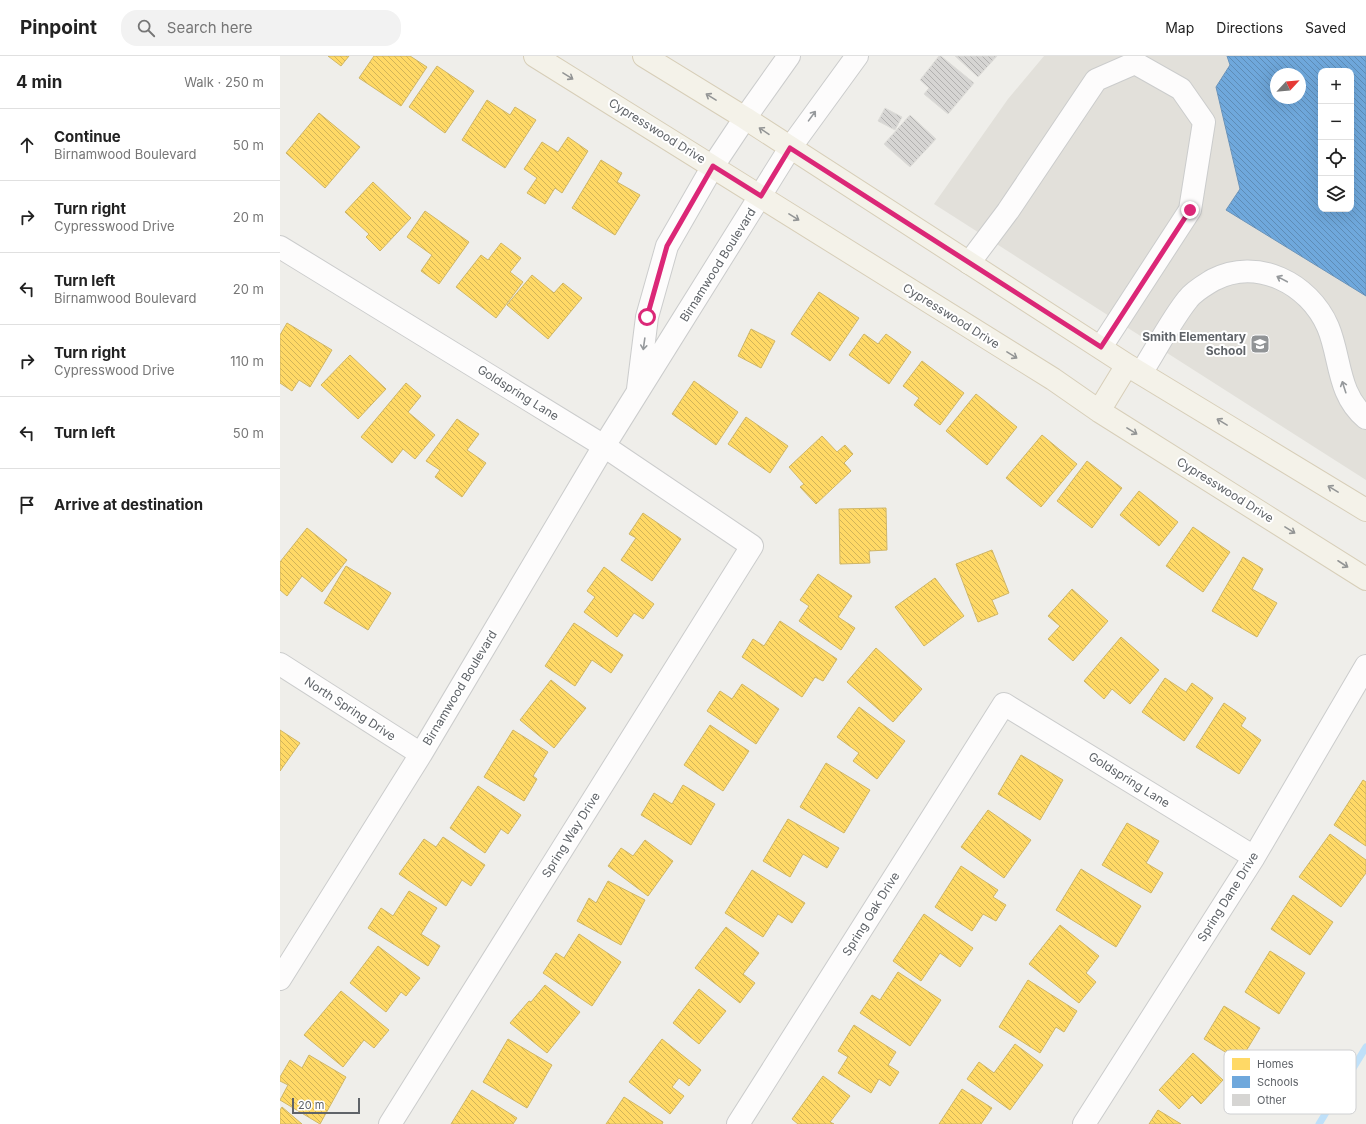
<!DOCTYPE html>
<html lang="en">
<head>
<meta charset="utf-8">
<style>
  :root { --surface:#fff; --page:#f2f2f2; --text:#222; --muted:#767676; --line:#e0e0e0 }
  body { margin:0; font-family:Inter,sans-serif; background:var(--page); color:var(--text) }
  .controls { position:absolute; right:12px; top:12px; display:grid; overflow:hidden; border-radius:8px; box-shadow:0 4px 16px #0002 }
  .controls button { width:36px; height:36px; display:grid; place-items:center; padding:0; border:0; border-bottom:1px solid var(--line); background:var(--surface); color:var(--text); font:20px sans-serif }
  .compass { position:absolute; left:990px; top:12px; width:36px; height:36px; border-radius:50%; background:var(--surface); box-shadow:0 4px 16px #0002; rotate:64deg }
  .scale { position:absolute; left:12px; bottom:10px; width:68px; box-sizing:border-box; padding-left:4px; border:2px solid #5f6368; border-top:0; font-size:11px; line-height:14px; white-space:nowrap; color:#5f6368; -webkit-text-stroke:3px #fff; paint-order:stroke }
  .stop { position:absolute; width:12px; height:12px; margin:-9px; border:3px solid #db2777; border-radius:50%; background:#fff }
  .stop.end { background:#db2777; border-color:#fff; box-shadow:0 1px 4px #0008 }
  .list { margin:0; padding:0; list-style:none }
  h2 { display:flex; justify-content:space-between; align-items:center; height:52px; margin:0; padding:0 16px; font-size:17px }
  h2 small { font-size:13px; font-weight:400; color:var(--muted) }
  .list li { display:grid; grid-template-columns:26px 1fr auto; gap:12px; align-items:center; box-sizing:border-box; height:72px; padding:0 16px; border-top:1px solid var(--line) }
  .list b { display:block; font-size:15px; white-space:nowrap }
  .list p { margin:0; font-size:13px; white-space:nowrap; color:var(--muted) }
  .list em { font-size:13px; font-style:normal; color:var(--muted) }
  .icon { flex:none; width:22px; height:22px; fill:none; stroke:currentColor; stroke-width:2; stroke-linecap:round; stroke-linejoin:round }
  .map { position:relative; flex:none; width:1086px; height:1068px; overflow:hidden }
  header { display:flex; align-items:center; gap:24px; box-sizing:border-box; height:56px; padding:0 20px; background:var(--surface); border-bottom:1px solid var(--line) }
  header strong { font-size:19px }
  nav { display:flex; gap:22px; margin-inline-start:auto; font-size:14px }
  .search { width:280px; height:36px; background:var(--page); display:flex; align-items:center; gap:10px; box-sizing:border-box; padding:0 14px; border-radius:16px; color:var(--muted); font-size:15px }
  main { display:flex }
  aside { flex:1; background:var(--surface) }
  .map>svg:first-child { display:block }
  .education { fill:#e2e0da; fill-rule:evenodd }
  .homes { fill:url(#homes-back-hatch); stroke:#cfb667 }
  .schools { fill:url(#schools-back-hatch); stroke:#6a93b9; fill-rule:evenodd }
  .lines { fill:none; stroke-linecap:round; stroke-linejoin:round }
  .stream { stroke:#bfe0f9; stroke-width:7 }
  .building { fill:url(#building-back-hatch); stroke:#deddd9 }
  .minor-casing { stroke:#cbcccc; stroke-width:24 }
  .major-casing { stroke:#d7ceb8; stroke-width:24 }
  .minor { stroke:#fdfcfc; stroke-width:22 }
  .major { stroke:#f4f2e9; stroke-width:22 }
  .oneway { stroke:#939595 }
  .oneway2 { stroke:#96999c }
  .route { stroke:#db2777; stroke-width:5 }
  .labels { text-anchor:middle; stroke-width:4; stroke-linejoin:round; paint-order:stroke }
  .street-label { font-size:12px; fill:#5f6368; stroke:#fff }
  .poi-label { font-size:12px; font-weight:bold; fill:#5f6368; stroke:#fff; text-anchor:end }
  .key { fill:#fff; stroke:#cfd0d2; stroke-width:1 }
  .key-label { font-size:11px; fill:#5f6368 }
</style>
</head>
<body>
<header>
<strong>Pinpoint</strong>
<div class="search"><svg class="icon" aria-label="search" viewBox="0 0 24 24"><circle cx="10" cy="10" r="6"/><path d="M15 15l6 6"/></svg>Search here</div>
<nav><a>Map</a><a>Directions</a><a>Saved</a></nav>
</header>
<main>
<aside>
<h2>4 min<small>Walk · 250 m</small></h2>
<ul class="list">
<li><svg class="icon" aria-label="ahead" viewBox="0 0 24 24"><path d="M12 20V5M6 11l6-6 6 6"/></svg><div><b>Continue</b><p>Birnamwood Boulevard</p></div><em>50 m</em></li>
<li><svg class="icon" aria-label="right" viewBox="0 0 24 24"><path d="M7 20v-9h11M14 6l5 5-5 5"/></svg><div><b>Turn right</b><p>Cypresswood Drive</p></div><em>20 m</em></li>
<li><svg class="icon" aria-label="left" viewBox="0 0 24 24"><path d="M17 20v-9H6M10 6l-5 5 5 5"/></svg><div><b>Turn left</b><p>Birnamwood Boulevard</p></div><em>20 m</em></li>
<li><svg class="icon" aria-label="right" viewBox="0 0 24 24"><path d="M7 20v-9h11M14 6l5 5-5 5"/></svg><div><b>Turn right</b><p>Cypresswood Drive</p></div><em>110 m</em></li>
<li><svg class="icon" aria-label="left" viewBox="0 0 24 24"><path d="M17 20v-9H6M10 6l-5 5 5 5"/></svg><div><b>Turn left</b></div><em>50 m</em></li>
<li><svg class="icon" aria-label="arrive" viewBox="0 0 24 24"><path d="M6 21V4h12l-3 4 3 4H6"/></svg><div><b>Arrive at destination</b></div></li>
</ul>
</aside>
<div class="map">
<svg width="1086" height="1068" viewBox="0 0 1086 1068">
  <defs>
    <pattern id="homes-back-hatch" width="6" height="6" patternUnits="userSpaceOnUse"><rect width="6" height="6" fill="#ffd966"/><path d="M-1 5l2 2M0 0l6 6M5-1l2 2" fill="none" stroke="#d2b458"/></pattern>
    <pattern id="schools-back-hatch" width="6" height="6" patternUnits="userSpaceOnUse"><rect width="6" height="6" fill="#6fa8dc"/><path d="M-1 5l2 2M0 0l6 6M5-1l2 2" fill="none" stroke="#5e8cb6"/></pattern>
    <pattern id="building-back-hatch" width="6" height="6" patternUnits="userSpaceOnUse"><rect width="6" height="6" fill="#d6d5d3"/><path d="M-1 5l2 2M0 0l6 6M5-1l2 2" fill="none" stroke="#b1b0af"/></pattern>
  </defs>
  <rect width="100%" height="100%" fill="#efeeea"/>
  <path class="education" d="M 764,0 L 1086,0 L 1086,424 L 654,148 L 728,43 ZM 1041,15 L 1071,15 L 1071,153 L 1041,153 ZM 996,18 L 1020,18 L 1020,42 L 996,42 Z"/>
  <path class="homes" d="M 48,0 L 69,0 L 61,10 Z
    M 94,0 L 130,0 L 147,11 L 121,50 L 79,22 Z
    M 157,10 L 194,35 L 165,77 L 129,51 Z
    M 207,44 L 230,59 L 235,51 L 256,64 L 225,112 L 182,84 Z
    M 39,57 L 80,91 L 45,132 L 6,97 Z
    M 288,81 L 308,95 L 282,137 L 275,132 L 265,148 L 247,137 L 257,122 L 244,113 L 262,86 L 278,96 Z
    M 321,104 L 342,117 L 337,126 L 360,139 L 335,179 L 292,152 Z
    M 93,126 L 131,162 L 100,195 L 86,181 L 89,178 L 65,156 Z
    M 145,155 L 189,186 L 159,228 L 141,215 L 152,199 L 127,181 Z
    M 221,187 L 241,202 L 230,216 L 243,226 L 216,262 L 176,231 L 201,199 L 208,204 Z
    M 252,219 L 274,237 L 283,227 L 302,242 L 268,283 L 227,249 Z
    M 539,236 L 579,262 L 550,305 L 511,278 Z
    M 7,267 L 52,294 L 30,331 L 19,324 L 12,335 L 0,327 L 0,279 Z
    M 471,273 L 495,285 L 481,312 L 458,300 Z
    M 584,278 L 598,288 L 606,278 L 631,296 L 609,328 L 569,299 Z
    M 70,299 L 106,333 L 78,363 L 41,329 Z
    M 642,305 L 684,337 L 660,369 L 634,349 L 639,342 L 623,330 Z
    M 414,325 L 458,356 L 436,389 L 392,358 Z
    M 126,327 L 141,340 L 128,356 L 155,379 L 135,403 L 123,393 L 112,407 L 81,381 Z
    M 696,338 L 737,371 L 707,409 L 666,375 Z
    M 466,361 L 508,390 L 490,417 L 448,388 Z
    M 177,363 L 199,378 L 187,394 L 206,407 L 182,441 L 155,421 L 160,414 L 146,405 Z
    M 762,379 L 797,408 L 761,451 L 726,422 Z
    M 542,380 L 557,396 L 565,389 L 573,398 L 564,407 L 571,415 L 536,448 L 520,431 L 524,428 L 509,411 Z
    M 807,405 L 842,432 L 812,472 L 777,445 Z
    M 859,435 L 898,466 L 879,490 L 840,459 Z
    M 606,452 L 607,494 L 589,495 L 590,507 L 560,508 L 559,453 Z
    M 363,457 L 401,483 L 372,525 L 341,504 L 356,482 L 349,478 Z
    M 913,471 L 950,496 L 923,536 L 886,510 Z
    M 27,472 L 67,504 L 42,536 L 22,520 L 7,540 L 0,534 L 0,506 Z
    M 712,494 L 729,537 L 712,544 L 718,558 L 698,566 L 676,508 Z
    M 963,501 L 983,513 L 972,533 L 997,547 L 977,581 L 932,555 Z
    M 66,510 L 111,537 L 88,574 L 44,547 Z
    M 324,511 L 374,548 L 363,563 L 354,557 L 337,581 L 304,556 L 315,541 L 307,535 Z
    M 538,518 L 572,540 L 558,561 L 575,572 L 561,594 L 519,565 L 529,550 L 520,544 Z
    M 655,522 L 684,560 L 644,590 L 615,551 Z
    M 792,533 L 828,565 L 793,605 L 768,583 L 780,570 L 768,560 Z
    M 500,565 L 557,603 L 543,625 L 535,621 L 522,641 L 462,601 L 473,583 L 484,590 Z
    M 294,567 L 343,599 L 331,617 L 312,604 L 295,630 L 265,610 Z
    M 841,581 L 879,614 L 850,648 L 832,633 L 824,643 L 804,625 Z
    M 596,592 L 642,633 L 613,666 L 567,626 Z
    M 885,622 L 906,636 L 912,627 L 933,642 L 904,685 L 862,656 Z
    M 271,624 L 306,652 L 274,692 L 240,664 Z
    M 462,628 L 499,653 L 476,688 L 427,655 L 440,635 L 452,643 Z
    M 944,647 L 966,662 L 961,670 L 981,684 L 959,718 L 916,691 Z
    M 579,651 L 625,685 L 597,723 L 573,705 L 579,697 L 557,681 Z
    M 430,669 L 469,695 L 443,735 L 404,709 Z
    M 0,674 L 20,687 L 0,715 Z
    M 233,674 L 268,696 L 253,720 L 257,723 L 244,745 L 204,721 Z
    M 741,699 L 783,724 L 760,764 L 718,738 Z
    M 546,707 L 590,734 L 564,777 L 520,751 Z
    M 1083,724 L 1086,726 L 1086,790 L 1054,769 Z
    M 403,729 L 435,748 L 411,789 L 361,759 L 374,737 L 392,748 Z
    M 198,730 L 241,759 L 228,778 L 221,773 L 205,797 L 170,772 Z
    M 708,754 L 751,784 L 724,822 L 681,791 Z
    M 508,763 L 559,792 L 547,812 L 523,798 L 510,821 L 483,805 Z
    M 847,767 L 879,785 L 866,807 L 883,817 L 871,837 L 822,809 Z
    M 1050,778 L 1086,804 L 1086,817 L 1061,851 L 1019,821 Z
    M 163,781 L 205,809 L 191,830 L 182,824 L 166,850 L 119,818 L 144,783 L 156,791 Z
    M 365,784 L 393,805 L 368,840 L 328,810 L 341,792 L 353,800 Z
    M 681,810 L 718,834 L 713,841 L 726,849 L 716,865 L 703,858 L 692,875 L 655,851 Z
    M 801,813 L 861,850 L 836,891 L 776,854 Z
    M 472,814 L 525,847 L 512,867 L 498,858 L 483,881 L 445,857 Z
    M 328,825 L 365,844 L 341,889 L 297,865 L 309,842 L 316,847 Z
    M 129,835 L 157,852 L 141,878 L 160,890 L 148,910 L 88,872 L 101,852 L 113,860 Z
    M 1013,839 L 1053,866 L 1030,899 L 991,873 Z
    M 644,858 L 693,892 L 680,911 L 660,897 L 641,925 L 613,905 Z
    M 780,869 L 819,900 L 806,917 L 816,926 L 799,947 L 749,908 Z
    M 446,871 L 479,897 L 463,918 L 475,927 L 460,947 L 415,912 Z
    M 299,878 L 341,906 L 312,950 L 263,917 L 276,897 L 284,902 Z
    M 98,890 L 140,922 L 126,940 L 121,936 L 106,956 L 70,927 Z
    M 990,895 L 1025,917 L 999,958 L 965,936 Z
    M 618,916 L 661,944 L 630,990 L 580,957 L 592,939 L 600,944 Z
    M 748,924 L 797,955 L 784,976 L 776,971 L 760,997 L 719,971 Z
    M 265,929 L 300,956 L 267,997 L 230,967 L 249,945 L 251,946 Z
    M 419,933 L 446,955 L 419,988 L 393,967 Z
    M 61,935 L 109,974 L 94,992 L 84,984 L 63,1011 L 24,979 Z
    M 944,950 L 980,972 L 960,1005 L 924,983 Z
    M 574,969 L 616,996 L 608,1009 L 619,1016 L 610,1030 L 599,1023 L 591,1037 L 558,1017 L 568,1001 L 558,995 Z
    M 228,983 L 272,1009 L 247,1052 L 203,1026 Z
    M 382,983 L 421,1014 L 409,1030 L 399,1022 L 392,1031 L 404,1040 L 390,1058 L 349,1026 Z
    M 735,988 L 763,1009 L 730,1054 L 687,1023 L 699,1006 L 714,1017 Z
    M 913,997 L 943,1024 L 921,1048 L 912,1039 L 899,1053 L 879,1034 Z
    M 29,999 L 66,1021 L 40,1068 L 0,1044 L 8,1029 L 0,1025 L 0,1021 L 10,1004 L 22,1012 Z
    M 543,1020 L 570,1040 L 550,1066 L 554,1068 L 518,1068 L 512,1063 Z
    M 682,1033 L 712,1052 L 701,1068 L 659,1068 Z
    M 192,1034 L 237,1062 L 233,1068 L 171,1068 Z
    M 344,1041 L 383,1066 L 382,1068 L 326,1068 Z
    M 2,1051 L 22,1068 L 0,1068 L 0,1054 Z
    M 878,1054 L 901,1068 L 869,1068 Z"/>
  <path class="schools" d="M 947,0 L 1086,0 L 1086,240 L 946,154 L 960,133 L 936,31 L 950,9 ZM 1041,15 L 1071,15 L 1071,153 L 1041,153 ZM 996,18 L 1020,18 L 1020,42 L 996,42 Z"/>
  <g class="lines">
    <path class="stream" d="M 1039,1068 L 1086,991"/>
  </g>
  <path class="building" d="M 659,0 L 661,0 L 694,27 L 668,58 L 644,38 L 649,32 L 640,24 Z
    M 675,0 L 717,0 L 698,21 Z
    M 605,52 L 622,61 L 615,74 L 598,65 Z
    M 630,59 L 656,83 L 630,111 L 604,88 Z"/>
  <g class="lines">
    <defs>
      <path id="minor" d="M 0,191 L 324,390 L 472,490 L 110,1068
        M 689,207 L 728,155 L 816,24 L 855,7 L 901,33 L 924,66 L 910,154 L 821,291
        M 861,317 C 876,294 891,264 908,243 C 914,235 925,229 933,224 C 977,201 1029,227 1048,271 C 1061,302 1057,338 1086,362
        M 358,333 L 367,261 L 387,190 L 433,110 L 465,62 L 509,0
        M 0,608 L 141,698
        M 0,923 L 141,698 L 324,390 L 510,92 L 577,0
        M 458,1068 L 724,648 L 974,801
        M 804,1068 L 974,801 L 1086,610"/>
      <path id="major" d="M 255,0 L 773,323 L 819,355 L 1086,523
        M 364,0 L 465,62 L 847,309 L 1086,454
        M 819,355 L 847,309"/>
    </defs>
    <use href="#minor" class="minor-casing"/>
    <use href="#major" class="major-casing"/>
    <use href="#minor" class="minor"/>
    <use href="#major" class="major"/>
  </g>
  <defs><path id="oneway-shaft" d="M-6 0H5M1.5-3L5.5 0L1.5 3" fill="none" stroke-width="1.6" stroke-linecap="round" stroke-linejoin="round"/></defs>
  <g class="oneway">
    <use href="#oneway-shaft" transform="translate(288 20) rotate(32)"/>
    <use href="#oneway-shaft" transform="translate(431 41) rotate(-148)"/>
    <use href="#oneway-shaft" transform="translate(484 75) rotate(-146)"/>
    <use href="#oneway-shaft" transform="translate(514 161) rotate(32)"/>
    <use href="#oneway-shaft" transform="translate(732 299) rotate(32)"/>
    <use href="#oneway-shaft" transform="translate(942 366) rotate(-149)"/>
    <use href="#oneway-shaft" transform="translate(852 375) rotate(32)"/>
    <use href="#oneway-shaft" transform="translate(1053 433) rotate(-149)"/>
    <use href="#oneway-shaft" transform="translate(1010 474) rotate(32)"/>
    <use href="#oneway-shaft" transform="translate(1063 508) rotate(33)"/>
  </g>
  <g class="oneway2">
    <use href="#oneway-shaft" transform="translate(532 60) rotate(-54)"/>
    <use href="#oneway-shaft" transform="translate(1002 223) rotate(-152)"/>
    <use href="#oneway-shaft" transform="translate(364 288) rotate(98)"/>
    <use href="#oneway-shaft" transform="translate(1064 331) rotate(-108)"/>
  </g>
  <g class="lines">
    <path class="route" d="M 367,261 L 387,190 L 433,110 L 481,140 L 510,92 L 821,291 L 910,154"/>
  </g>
  <defs>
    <symbol id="school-square" viewBox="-11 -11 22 22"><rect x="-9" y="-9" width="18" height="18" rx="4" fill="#919496" stroke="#fff"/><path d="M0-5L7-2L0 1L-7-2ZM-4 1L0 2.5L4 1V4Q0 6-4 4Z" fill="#fff"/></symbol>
  </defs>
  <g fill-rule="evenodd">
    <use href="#school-square" x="969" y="277" width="22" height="22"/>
  </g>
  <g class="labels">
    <g class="street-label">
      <text transform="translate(377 75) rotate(32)" y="4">Cypresswood Drive</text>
      <text transform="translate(438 209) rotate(-58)" y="4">Birnamwood Boulevard</text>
      <text transform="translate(671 260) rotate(32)" y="4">Cypresswood Drive</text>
      <text transform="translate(238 337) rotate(32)" y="4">Goldspring Lane</text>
      <text transform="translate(945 434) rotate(32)" y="4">Cypresswood Drive</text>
      <text transform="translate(180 632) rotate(-59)" y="4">Birnamwood Boulevard</text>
      <text transform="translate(70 653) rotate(33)" y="4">North Spring Drive</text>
      <text transform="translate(849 724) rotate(32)" y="4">Goldspring Lane</text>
      <text transform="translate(291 779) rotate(-58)" y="4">Spring Way Drive</text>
      <text transform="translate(948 841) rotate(-58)" y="4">Spring Dane Drive</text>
      <text transform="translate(591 858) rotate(-58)" y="4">Spring Oak Drive</text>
    </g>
    <g class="poi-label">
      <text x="966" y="285">Smith Elementary<tspan x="966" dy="14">School</tspan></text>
    </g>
  </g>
  <rect x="944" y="994" width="132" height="64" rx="6" class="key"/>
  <rect x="952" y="1002" width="18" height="12" fill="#ffd966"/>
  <rect x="952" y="1020" width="18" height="12" fill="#6fa8dc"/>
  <rect x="952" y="1038" width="18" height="12" fill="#d6d5d3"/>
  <g class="key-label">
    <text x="977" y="1012">Homes</text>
    <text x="977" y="1030">Schools</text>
    <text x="977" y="1048">Other</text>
  </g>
</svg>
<div class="controls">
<button>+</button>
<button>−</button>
<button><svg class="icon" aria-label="locate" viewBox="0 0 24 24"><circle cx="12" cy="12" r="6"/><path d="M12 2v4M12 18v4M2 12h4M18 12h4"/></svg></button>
<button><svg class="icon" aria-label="layers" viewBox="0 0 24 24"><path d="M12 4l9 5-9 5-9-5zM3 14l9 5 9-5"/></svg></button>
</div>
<svg class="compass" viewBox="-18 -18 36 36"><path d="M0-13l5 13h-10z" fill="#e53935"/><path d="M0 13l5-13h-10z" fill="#767676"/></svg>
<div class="scale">20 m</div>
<div class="stop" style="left:367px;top:261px"></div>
<div class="stop end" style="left:910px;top:154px"></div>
</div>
</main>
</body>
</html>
